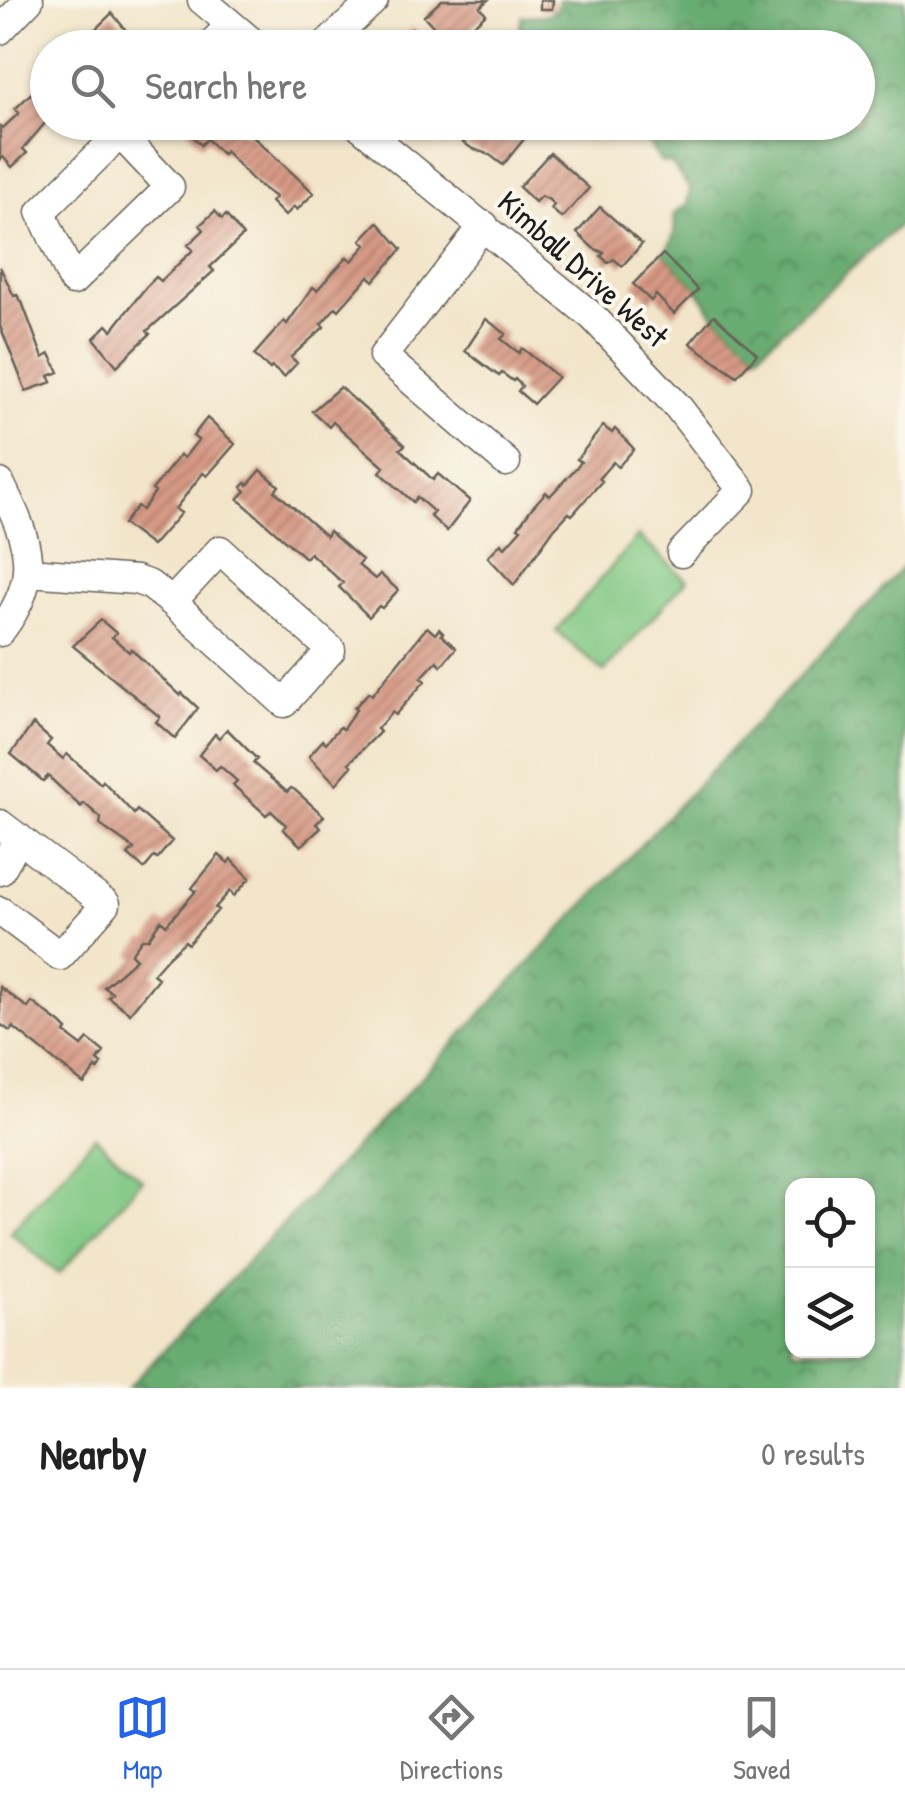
<!DOCTYPE html>
<html lang="en">
<head>
<meta charset="utf-8">
<style>
  :root { --surface:#fff; --page:#f6f6f6; --text:#222; --muted:#767676; --line:#e0e0e0; --accent:#2563eb }
  body { margin:0; font-family:"Patrick Hand",sans-serif; background:var(--page); color:var(--text) }
  .controls { position:absolute; right:30px; bottom:30px; display:grid; overflow:hidden; border-radius:20px; box-shadow:0 2px 8px #0004 }
  .controls button { width:90px; height:90px; display:grid; place-items:center; padding:0; border:0; border-bottom:2px solid var(--line); background:var(--surface); color:var(--text); font:50px sans-serif }
  .list { margin:0; padding:0; list-style:none }
  h2 { display:flex; justify-content:space-between; align-items:center; height:130px; margin:0; padding:0 40px; font-size:42px }
  h2 small { font-size:32px; font-weight:400; color:var(--muted) }
  .icon { flex:none; width:55px; height:55px; fill:none; stroke:currentColor; stroke-width:2; stroke-linecap:round; stroke-linejoin:round }
  .map { position:relative; flex:none; width:905px; height:1388px; overflow:hidden }
  .search { position:absolute; background:var(--surface); box-shadow:0 2px 8px #0004; left:30px; right:30px; top:30px; height:110px; display:flex; align-items:center; gap:25px; box-sizing:border-box; padding:0 35px; border-radius:55px; color:var(--muted); font-size:38px }
  .sheet { height:280px; background:var(--surface) }
  nav { display:flex; justify-content:space-around; align-items:center; box-sizing:border-box; height:140px; border-top:2px solid var(--line); background:var(--surface); font-size:28px; color:var(--muted) }
  nav a { display:grid; justify-items:center; gap:5px }
  nav .on { color:var(--accent) }
  .map>svg:first-child { display:block }
  .green { fill:#82c884; stroke:#4f7250; stroke-width:2.5 }
  .forest { fill:url(#forest-crowns); stroke:#426447; stroke-width:2.5; fill-rule:evenodd }
  .building { fill:url(#building-hatch) }
  .lines { fill:none; stroke-linecap:round; stroke-linejoin:round }
  .minor-casing { stroke:#676259; stroke-width:31 }
  .minor { stroke:#fff; stroke-width:28 }
  .labels { text-anchor:middle; stroke-width:8; stroke-linejoin:round; paint-order:stroke }
  .street-label { font-size:32px; fill:#1c1c1c; stroke:#fbf7ec }
</style>
</head>
<body>
<div class="map">
<svg width="905" height="1388" viewBox="0 0 905 1388">
  <defs>
    <pattern id="forest-crowns" width="20" height="18" patternUnits="userSpaceOnUse" patternTransform="scale(2.5)"><rect width="20" height="18" fill="#69ac72"/><path d="M2 6a3 3 0 1 1 6 0M12 15a3 3 0 1 1 6 0" fill="none" stroke="#568b5d"/></pattern>
    <pattern id="building-hatch" width="6" height="6" patternUnits="userSpaceOnUse" patternTransform="scale(2.5)"><rect width="6" height="6" fill="#d79a85"/><path d="M-1 1l2-2M0 6l6-6M5 7l2-2" fill="none" stroke="#ae7d6c"/></pattern>
  </defs>
  <rect width="100%" height="100%" fill="#fbf7ec"/>
  <filter id="ink" filterUnits="userSpaceOnUse"><feTurbulence type="fractalNoise" baseFrequency=".01" numOctaves="2"/><feDisplacementMap in="SourceGraphic" scale="20" xChannelSelector="R" yChannelSelector="G"/><feConvolveMatrix kernelMatrix="1 2 1 2 8 2 1 2 1" color-interpolation-filters="sRGB"/></filter>
  <filter id="wash" filterUnits="userSpaceOnUse"><feTurbulence type="fractalNoise" baseFrequency=".0048" numOctaves="4" result="noise"/><feDisplacementMap in="SourceGraphic" scale="40" xChannelSelector="R" yChannelSelector="G"/><feGaussianBlur stdDeviation="2.25" result="paint"/><feColorMatrix in="noise" values="0 0 0 0 0 0 0 0 0 0 0 0 0 0 0 0 0 1.4 0 .05"/><feComposite in="paint" operator="in"/></filter>
  <g filter="url(#wash)">
    <rect width="100%" height="100%" fill="#f2e5ca"/>
    <path class="green" d="M 638,536 L 687,580 L 604,672 L 556,631 Z
      M 95,1137 L 142,1180 L 59,1274 L 10,1232 Z"/>
    <path class="forest" d="M 559,0 L 905,0 L 905,220 L 757,354 L 714,315 L 698,290 L 663,254 C 674,241 676,231 674,214 L 687,204 L 690,189 L 671,163 L 661,162 L 648,143 L 650,130 L 644,123 L 858,122 L 858,48 L 515,48 L 522,16 C 537,15 556,19 559,0 Z
      M 905,565 L 905,1388 L 128,1388 ZM 792,1186 L 868,1186 L 868,1350 L 792,1350 Z"/>
    <g id="blocks">
      <path class="building" d="M 442,0 L 488,0 L 480,7 L 486,14 L 451,46 L 424,16 Z
        M 540,0 L 553,0 L 552,9 L 540,9 Z
        M 112,13 L 136,43 L 131,48 L 81,48 L 79,45 Z
        M 412,28 L 419,34 L 431,48 L 401,48 L 397,43 Z
        M 48,77 L 46,122 L 23,149 L 27,153 L 12,167 L 3,157 L 0,160 L 0,126 L 3,128 L 19,113 L 15,109 Z
        M 194,122 L 233,122 L 243,133 L 246,130 L 314,193 L 297,210 L 294,207 L 285,216 L 271,202 L 275,197 L 256,183 L 225,151 L 222,154 L 207,139 L 201,145 L 187,130 Z
        M 461,122 L 504,122 L 524,139 L 503,165 L 490,155 L 471,148 L 452,134 Z
        M 550,153 L 589,188 L 562,218 L 551,209 L 554,205 L 548,199 L 541,196 L 535,202 L 519,187 Z
        M 600,207 L 642,244 L 622,266 L 614,259 L 608,263 L 601,256 L 604,253 L 593,248 L 577,233 Z
        M 215,211 L 222,219 L 226,215 L 243,236 L 210,267 L 214,271 L 147,331 L 150,334 L 117,366 L 94,338 L 107,325 L 112,330 L 146,287 L 156,277 L 161,281 L 193,250 L 188,245 L 204,230 L 200,225 Z
        M 378,222 L 402,249 L 374,281 L 369,276 L 339,310 L 336,307 L 321,324 L 324,327 L 291,357 L 297,363 L 284,377 L 272,367 L 270,369 L 254,355 L 284,321 L 287,324 L 313,287 L 317,290 L 347,257 L 352,261 L 366,245 L 361,240 Z
        M 663,254 L 698,290 L 674,314 L 656,295 L 651,301 L 633,284 Z
        M 0,267 L 14,296 L 17,295 L 22,302 L 43,358 L 50,354 L 59,372 L 49,376 L 52,382 L 26,391 L 0,326 Z
        M 714,315 L 757,354 L 737,376 L 690,343 Z
        M 486,319 L 506,334 L 501,339 L 519,353 L 522,348 L 558,377 L 533,404 L 518,391 L 522,386 L 515,379 L 513,381 L 502,373 L 499,376 L 465,351 Z
        M 340,387 L 405,445 L 400,449 L 433,480 L 438,474 L 470,501 L 447,531 L 430,516 L 434,512 L 417,497 L 413,502 L 380,472 L 384,467 L 333,422 L 329,427 L 312,411 Z
        M 207,418 L 235,444 L 207,476 L 203,473 L 175,509 L 181,513 L 152,546 L 123,524 L 137,506 L 142,510 L 155,492 L 152,490 L 180,455 L 184,458 L 198,440 L 193,436 Z
        M 603,426 L 612,433 L 615,429 L 634,449 L 618,467 L 613,462 L 599,478 L 602,481 L 572,515 L 569,513 L 554,529 L 514,585 L 488,557 L 501,543 L 505,547 L 521,529 L 518,527 L 531,509 L 546,492 L 550,496 L 575,469 L 581,462 L 577,459 Z
        M 261,470 L 279,486 L 275,491 L 326,536 L 329,531 L 345,545 L 362,560 L 358,565 L 375,579 L 380,574 L 398,590 L 382,608 L 379,606 L 369,617 L 339,587 L 343,583 L 310,553 L 305,558 L 238,499 L 246,491 L 242,487 L 246,483 L 248,485 Z
        M 101,620 L 116,633 L 112,637 L 129,652 L 131,649 L 180,695 L 182,693 L 198,708 L 175,739 L 156,722 L 160,717 L 73,646 Z
        M 427,627 L 435,634 L 439,629 L 443,633 L 441,635 L 456,648 L 441,666 L 437,661 L 421,678 L 425,681 L 395,715 L 392,712 L 377,729 L 380,732 L 349,763 L 352,766 L 336,784 L 309,756 L 323,740 L 326,743 L 340,727 L 343,729 L 356,710 L 354,708 L 369,692 L 372,695 Z
        M 33,724 L 51,740 L 47,745 L 63,759 L 67,754 L 101,784 L 103,781 L 134,814 L 137,810 L 172,841 L 157,859 L 154,857 L 144,869 L 128,855 L 134,849 L 100,825 L 101,818 L 84,803 L 81,807 L 48,776 L 43,781 L 11,754 Z
        M 227,729 L 257,759 L 253,763 L 260,769 L 287,792 L 291,788 L 295,790 L 324,816 L 316,824 L 321,828 L 301,846 L 283,829 L 286,825 L 271,811 L 266,815 L 233,785 L 237,781 L 220,766 L 216,770 L 199,755 L 215,734 L 219,738 Z
        M 219,855 L 228,863 L 231,859 L 250,878 L 234,896 L 230,891 L 215,908 L 218,910 L 188,944 L 185,941 L 168,957 L 153,974 L 158,978 L 130,1013 L 108,997 L 112,993 L 104,987 L 136,959 L 131,954 L 142,939 L 148,939 L 161,920 L 166,925 L 196,891 L 192,888 Z
        M 0,987 L 28,1008 L 32,1002 L 61,1024 L 67,1030 L 65,1033 L 82,1046 L 88,1039 L 104,1052 L 98,1060 L 102,1064 L 98,1070 L 96,1068 L 84,1084 L 13,1027 L 10,1031 L 0,1024 Z"/>
    </g>
  </g>
  <g filter="url(#ink)">
    <use href="#blocks" fill-opacity="0" stroke="#676259" stroke-width="2.5"/>
    <g class="lines">
      <defs>
        <path id="minor" d="M 202,0 L 259,48
          M 0,30 L 29,0
          M 208,48 L 230,25
          M 323,48 L 374,0
          M 355,122 L 593,317 L 678,407 L 742,490 L 681,553
          M 120,134 L 170,187 L 73,281 L 41,212 L 132,122
          M 484,225 L 383,356 L 506,462
          M 0,483 C 29,542 43,575 0,632
          M 29,572 L 136,580 L 150,585 L 172,602 L 220,550 L 331,650 L 284,703 L 172,602
          M 0,824 L 106,904 L 60,956 L 0,911
          M 0,871 L 19,838"/>
      </defs>
      <use href="#minor" class="minor-casing"/>
      <use href="#minor" class="minor"/>
    </g>
  </g>
  <g class="labels">
    <g class="street-label">
      <text transform="translate(583 269) rotate(42)" y="11">Kimball Drive West</text>
    </g>
  </g>
</svg>
<div class="controls">
<button><svg class="icon" aria-label="locate" viewBox="0 0 24 24"><circle cx="12" cy="12" r="6"/><path d="M12 2v4M12 18v4M2 12h4M18 12h4"/></svg></button>
<button><svg class="icon" aria-label="layers" viewBox="0 0 24 24"><path d="M12 4l9 5-9 5-9-5zM3 14l9 5 9-5"/></svg></button>
</div>
<div class="search"><svg class="icon" aria-label="search" viewBox="0 0 24 24"><circle cx="10" cy="10" r="6"/><path d="M15 15l6 6"/></svg>Search here</div>
</div>
<section class="sheet">
<h2>Nearby<small>0 results</small></h2>
<ul class="list">
</ul>
</section>
<nav>
<a class="on"><svg class="icon" aria-label="map" viewBox="0 0 24 24"><path d="M3 6l6-2 6 2 6-2v14l-6 2-6-2-6 2zM9 4v14M15 6v14"/></svg>Map</a>
<a><svg class="icon" aria-label="directions" viewBox="0 0 24 24"><path d="M12 3l9 9-9 9-9-9zM9 14v-3h6M13 9l2 2-2 2"/></svg>Directions</a>
<a><svg class="icon" aria-label="saved" viewBox="0 0 24 24"><path d="M7 4h10v16l-5-4-5 4z"/></svg>Saved</a>
</nav>
</body>
</html>
